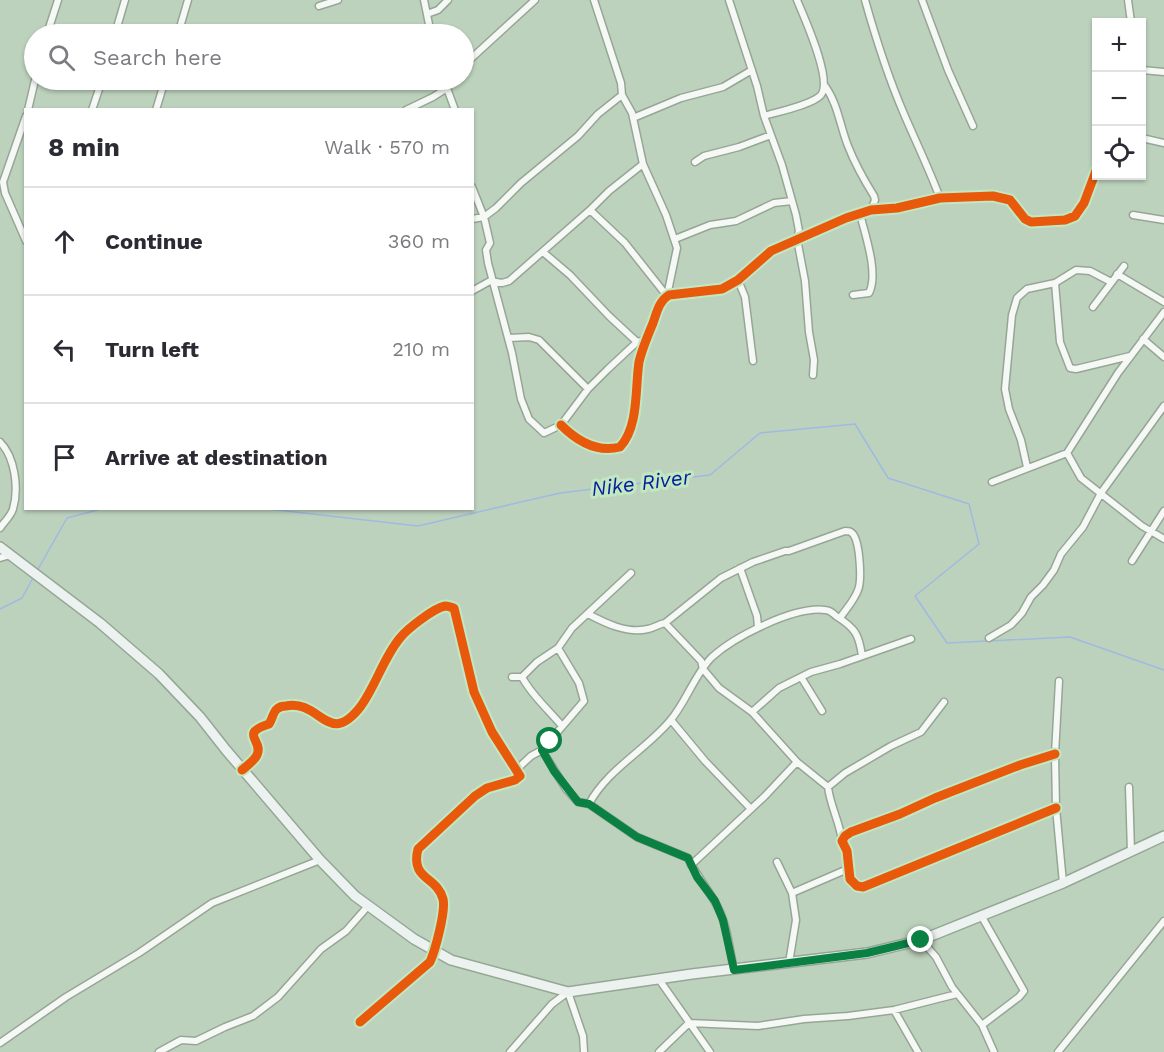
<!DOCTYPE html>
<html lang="en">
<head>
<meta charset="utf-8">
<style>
  :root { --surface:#fff; --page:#f7f7f7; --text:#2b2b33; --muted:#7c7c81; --line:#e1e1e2 }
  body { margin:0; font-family:"Work Sans",sans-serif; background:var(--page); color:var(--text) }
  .controls { position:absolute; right:18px; top:18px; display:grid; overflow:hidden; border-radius:0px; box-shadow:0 2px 4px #0004 }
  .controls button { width:54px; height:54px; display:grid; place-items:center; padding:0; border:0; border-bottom:2px solid var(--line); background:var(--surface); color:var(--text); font:30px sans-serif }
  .stop { position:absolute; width:18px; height:18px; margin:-14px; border:4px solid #0b8043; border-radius:50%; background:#fff }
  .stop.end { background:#0b8043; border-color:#fff; box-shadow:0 2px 6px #0008 }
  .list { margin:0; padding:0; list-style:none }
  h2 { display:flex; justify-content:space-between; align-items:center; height:78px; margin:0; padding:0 24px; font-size:26px }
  h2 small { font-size:20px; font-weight:400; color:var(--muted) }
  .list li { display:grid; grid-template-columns:39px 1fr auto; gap:18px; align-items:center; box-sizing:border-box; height:108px; padding:0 24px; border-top:2px solid var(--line) }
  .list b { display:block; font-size:22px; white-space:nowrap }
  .list em { font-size:20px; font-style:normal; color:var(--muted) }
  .icon { flex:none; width:33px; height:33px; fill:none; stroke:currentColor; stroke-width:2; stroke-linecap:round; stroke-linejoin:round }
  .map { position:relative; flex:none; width:1164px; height:1052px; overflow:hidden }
  .search { position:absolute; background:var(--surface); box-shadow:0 2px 4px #0004; left:24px; top:24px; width:450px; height:66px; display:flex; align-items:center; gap:15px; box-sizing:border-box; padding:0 21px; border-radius:33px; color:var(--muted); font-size:22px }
  .panel { position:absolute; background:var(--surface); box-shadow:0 2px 4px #0004; left:24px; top:108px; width:450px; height:402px; border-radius:0px }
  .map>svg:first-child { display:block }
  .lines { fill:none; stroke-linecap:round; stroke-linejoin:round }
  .stream { stroke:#9fbae1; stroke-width:1.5 }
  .street-casing { stroke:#96a696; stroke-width:9 }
  .secondary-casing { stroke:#96a696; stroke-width:12 }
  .street { stroke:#f5f8f5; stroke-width:6 }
  .secondary { stroke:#ecf2f0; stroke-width:9 }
  .cycleway-casing { stroke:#c2e8c2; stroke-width:13 }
  .cycleway { stroke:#e8590c; stroke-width:9 }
  .route { stroke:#0b8043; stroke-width:8 }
  .labels { text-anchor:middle; stroke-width:6; stroke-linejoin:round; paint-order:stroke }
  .water-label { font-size:21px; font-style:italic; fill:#061e99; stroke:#c2e8c2 }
</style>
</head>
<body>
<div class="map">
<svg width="1164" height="1052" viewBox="0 0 1164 1052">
  <rect width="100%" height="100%" fill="#bdd2bd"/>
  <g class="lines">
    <path class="stream" d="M 260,508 L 418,526 L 560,493 L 710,475 L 760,433 L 855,424 L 888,478 L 969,504 L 979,544 L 915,596 L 947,643 L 1070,637 L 1164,670
      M 37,571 L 67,518 L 105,508
      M 0,609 L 22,598 L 33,578"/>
    <defs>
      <path id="street" d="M 424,0 L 431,34
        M 594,0 L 621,83 L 622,95 L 632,113 L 643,164 L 666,215 L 677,248 L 667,296
        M 729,0 L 757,86 L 764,116 L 782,165 L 796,215 L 799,231 L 797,239 L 805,281 L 809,332 L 814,360 L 813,375
        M 865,0 C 876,39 888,77 904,114 C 916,142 929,169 940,198
        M 922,0 L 948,70 L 973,126
        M 1128,0 L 1131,22
        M 319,6 L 338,0
        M 427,14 L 438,10 L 448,0
        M 47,34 L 58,0
        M 115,34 L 125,0
        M 178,34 L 188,0
        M 413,34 L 429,26
        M 464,65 L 535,0
        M 1142,70 L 1164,72
        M 444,80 L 455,110
        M 825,86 C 838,104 840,126 848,146 C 855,164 864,180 874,196 L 875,200 L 871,210
        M 28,110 L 35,80
        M 92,110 L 102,80
        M 156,110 L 165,80
        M 406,110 L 433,97 L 447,88
        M 26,116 L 3,182 L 5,193 L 26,241
        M 764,116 C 777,112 812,105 821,95 C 833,80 804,17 797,0
        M 633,118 L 681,98 L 723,87 L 752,70
        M 1142,138 L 1164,143
        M 695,162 L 704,156 L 739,147 L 771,135
        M 472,187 L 484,217 L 490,243 L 486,250 L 488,263 L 512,353 L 521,399 L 529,419 L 544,433 L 561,425 L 588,389 L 608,369 L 637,342 L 647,339
        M 590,210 L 625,243 L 667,296
        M 1133,215 L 1164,220
        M 472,219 L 484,217 L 496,208 L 521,183 L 578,136 L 598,114 L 622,95
        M 675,239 L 710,225 L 736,221 L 774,203 L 792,201
        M 543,252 L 570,275 L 609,316 L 637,342
        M 1117,274 L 1164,302
        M 738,280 L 745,297 L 753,361
        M 1055,283 L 1060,342 L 1070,368 L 1076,369 L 1130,356
        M 472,291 L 490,281 L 502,283 L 509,281 L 590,210 L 609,191 L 643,164
        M 853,295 L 869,293 C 879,274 865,234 860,214
        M 1093,307 L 1124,266
        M 1164,312 L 1118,373 L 1067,453 L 1081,478 L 1142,526 L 1164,539
        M 509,338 L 529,337 L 539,340 L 588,389
        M 1143,339 L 1164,357
        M 561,425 C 577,441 597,453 620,447 C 639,427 635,388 639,362 C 642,349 648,335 653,323 C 657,312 659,301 669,295 L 722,289 L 738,280 L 771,251 L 846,218 L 871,210 L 897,208 L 940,198 L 993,196 L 1010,200 L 1025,219 L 1031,222 L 1065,220 L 1075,216 L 1084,203 L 1096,171
        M 0,442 C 15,457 19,488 13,509 C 11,516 4,522 0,528
        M 1027,467 L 1021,440 L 1009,409 L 1005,389 L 1012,315 L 1017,298 L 1027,289 L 1055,283 L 1076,270 L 1090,271 L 1111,282
        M 992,482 L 1067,453
        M 0,558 L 10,555
        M 1132,561 L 1164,511
        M 740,568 L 757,616 L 758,627
        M 588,614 C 605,623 627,634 648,629 C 654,628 659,624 665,623 L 721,578 L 753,562 L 785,551 L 789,551 L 845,531 C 849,531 850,531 853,534 C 860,543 862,581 858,590 C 854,601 846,609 840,618
        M 665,623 L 701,661 L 703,669 L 719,688 L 752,712 L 797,762 L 828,787 C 830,805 840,823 842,841
        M 989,638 L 1011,625 L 1022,613 L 1031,597 L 1043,585 L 1054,570 L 1061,554 L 1083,527 L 1101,493 L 1164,406
        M 512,677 L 522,677 L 537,662 L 558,648 L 572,628 L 631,573
        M 522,677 C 532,696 549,710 562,726
        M 801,677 L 822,711
        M 1059,681 L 1055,754 L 1056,808 L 1063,883
        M 752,712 L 779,688 L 811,672 L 840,664 L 911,639
        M 671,720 L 705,761 L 751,809
        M 542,750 L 566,789 L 578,802 L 589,804 L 637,837 L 688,858 C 696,875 706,886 715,902 C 727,922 729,947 734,970
        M 1055,754 L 1020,765 L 935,798 L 900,814 L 851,832 L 845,836 L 842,841 L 847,851 L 850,879 L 857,886 L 863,887 L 1056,808
        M 242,770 C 247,766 255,760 257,755 C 264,740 238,734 269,724 C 272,720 273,712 277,709 C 280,706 283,706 286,706 C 321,699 328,749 361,706 C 376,685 384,657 400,638 C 407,629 434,608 445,606 C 448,606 450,607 454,608 L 474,692 L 492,732 L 520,776 L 515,780 L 487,788 L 475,796 L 418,849 C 410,880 437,876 443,899 C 446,911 435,951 430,962 L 360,1022
        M 516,770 L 531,756 L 542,750 L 584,701 L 579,683 L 558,648
        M 828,787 L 845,773 L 891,746 L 921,732 L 944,702
        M 1129,787 L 1131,852
        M 589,804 C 607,770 644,751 669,722 C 686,703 694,675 712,657 C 734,637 794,606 825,610 C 829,610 833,613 836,616 C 855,628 859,634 862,656
        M 777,862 L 792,893 L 796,920 L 789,963
        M 691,865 L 765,796 L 797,762
        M 792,893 L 850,868
        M 921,940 L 936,957 L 952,987 L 982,1025 L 994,1052
        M 658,978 L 710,1052
        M 894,1010 L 918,1052
        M 982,1025 L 1019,997 L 1024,991 L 982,917
        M 0,1043 L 66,997 L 139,953 L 212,903 L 320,860
        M 159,1052 L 181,1040 L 196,1041 L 225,1027 L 253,1016 L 278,997 L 321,949 L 346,931 L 368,906
        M 510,1052 L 552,1004 L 568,992 L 583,1036 L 584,1052
        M 659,1052 L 689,1023 L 758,1026 L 804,1019 L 848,1016 L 894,1010 L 957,994
        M 1058,1052 L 1164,921"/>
      <path id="secondary" d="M 0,547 L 100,623 L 159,674 L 200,717 L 226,750 L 320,860 L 355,896 L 414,939 L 451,960 L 568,992 L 692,974 L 867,953 L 921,940 L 1063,883 L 1164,836"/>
    </defs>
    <use href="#street" class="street-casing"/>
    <use href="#secondary" class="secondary-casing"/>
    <use href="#street" class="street"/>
    <use href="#secondary" class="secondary"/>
    <defs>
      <path id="cycleway" d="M 561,425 C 577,441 597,453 620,447 C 639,427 635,388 639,362 C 642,349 648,335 653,323 C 657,312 659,301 669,295 L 722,289 L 738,280 L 771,251 L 846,218 L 871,210 L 897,208 L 940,198 L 993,196 L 1010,200 L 1025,219 L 1031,222 L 1065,220 L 1075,216 L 1084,203 L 1096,171
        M 1055,754 L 1020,765 L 935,798 L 900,814 L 851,832 L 845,836 L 842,841 L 847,851 L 850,879 L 857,886 L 863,887 L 1056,808
        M 242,770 C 247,766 255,760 257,755 C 264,740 238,734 269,724 C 272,720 273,712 277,709 C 280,706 283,706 286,706 C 321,699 328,749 361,706 C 376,685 384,657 400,638 C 407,629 434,608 445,606 C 448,606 450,607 454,608 L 474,692 L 492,732 L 520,776 L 515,780 L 487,788 L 475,796 L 418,849 C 410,880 437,876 443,899 C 446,911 435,951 430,962 L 360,1022"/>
    </defs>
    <use href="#cycleway" class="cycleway-casing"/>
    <use href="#cycleway" class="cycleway"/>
  </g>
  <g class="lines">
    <path class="route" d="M 550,741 L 542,750 L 554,771 L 578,802 L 589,804 L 637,837 L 688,858 L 697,877 L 715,901 L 723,920 L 734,970 L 867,953 L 921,940"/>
  </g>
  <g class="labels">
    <g class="water-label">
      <text transform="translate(641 483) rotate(-7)" y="7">Nike River</text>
    </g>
  </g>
</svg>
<div class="controls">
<button>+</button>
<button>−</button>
<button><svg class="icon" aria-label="locate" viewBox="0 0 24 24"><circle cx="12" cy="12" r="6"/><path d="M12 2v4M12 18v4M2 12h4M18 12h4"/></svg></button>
</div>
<div class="stop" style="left:550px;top:741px"></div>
<div class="stop end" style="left:921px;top:940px"></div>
<div class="search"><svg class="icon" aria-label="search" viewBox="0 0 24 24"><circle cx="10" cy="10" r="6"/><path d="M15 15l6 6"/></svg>Search here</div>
<section class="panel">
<h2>8 min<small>Walk · 570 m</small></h2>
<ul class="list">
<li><svg class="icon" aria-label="ahead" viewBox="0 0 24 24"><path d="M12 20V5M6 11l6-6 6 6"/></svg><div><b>Continue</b></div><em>360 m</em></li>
<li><svg class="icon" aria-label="left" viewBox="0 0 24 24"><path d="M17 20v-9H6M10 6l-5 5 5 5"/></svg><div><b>Turn left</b></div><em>210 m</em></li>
<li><svg class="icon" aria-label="arrive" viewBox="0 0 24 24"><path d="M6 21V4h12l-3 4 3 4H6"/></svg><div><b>Arrive at destination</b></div></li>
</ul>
</section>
</div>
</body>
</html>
